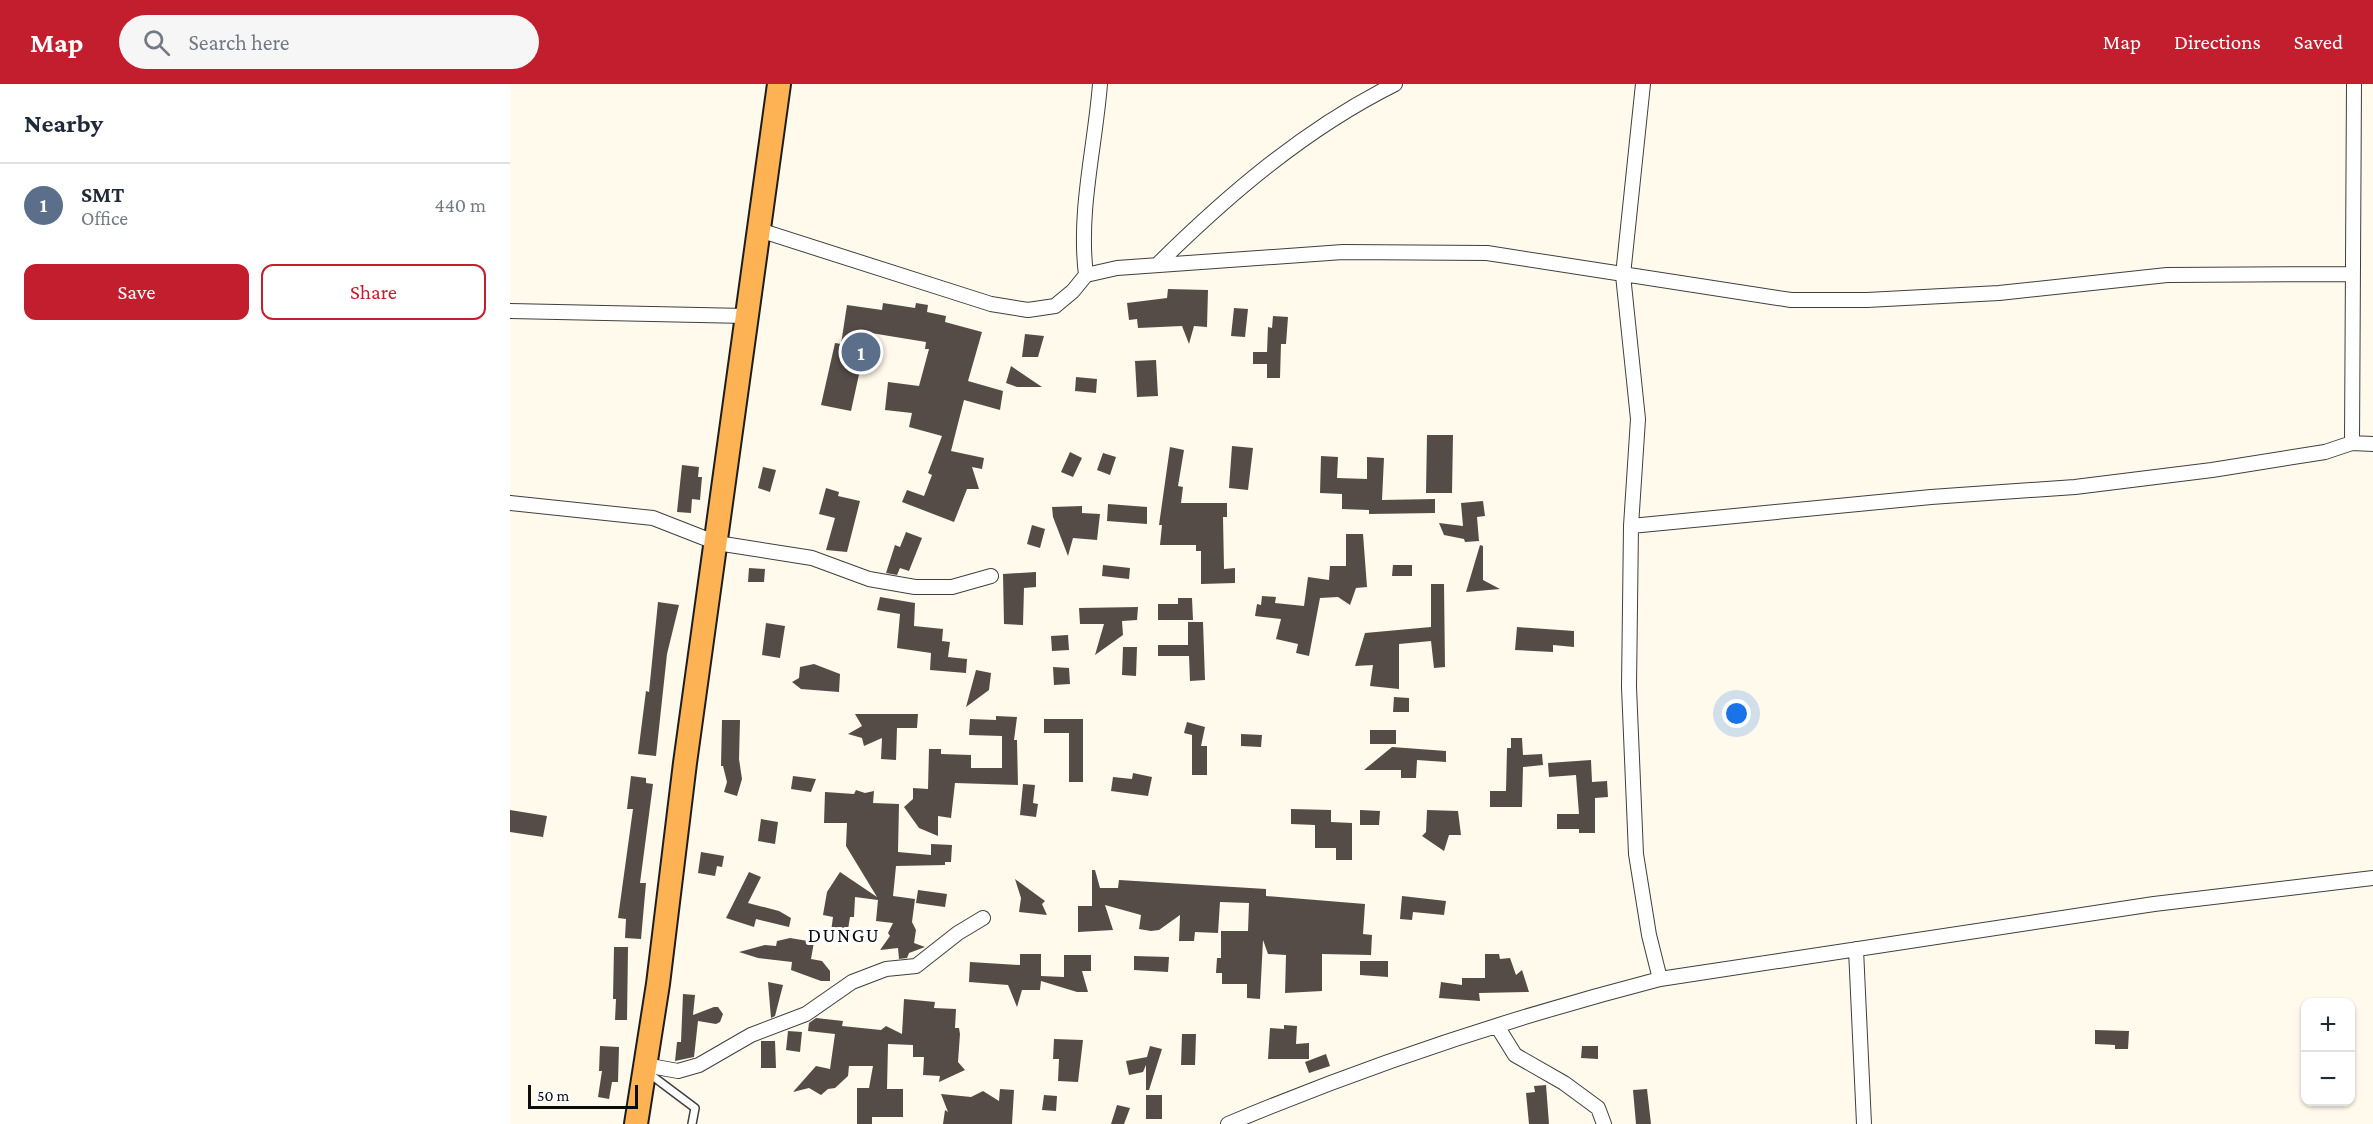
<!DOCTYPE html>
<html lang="en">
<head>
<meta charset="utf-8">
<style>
  :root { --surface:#fff; --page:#f6f6f7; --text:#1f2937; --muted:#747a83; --line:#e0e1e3; --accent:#c21e2d }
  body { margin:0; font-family:"Crimson Pro",serif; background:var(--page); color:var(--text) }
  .controls { position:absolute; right:18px; bottom:18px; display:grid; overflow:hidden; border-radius:12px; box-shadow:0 2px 4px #0004 }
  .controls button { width:54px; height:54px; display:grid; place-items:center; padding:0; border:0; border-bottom:2px solid var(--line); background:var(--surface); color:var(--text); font:30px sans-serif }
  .scale { position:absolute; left:18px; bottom:15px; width:110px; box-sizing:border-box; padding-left:6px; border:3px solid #0c0c0c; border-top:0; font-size:16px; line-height:21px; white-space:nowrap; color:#0c0c0c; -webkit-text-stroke:4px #fff; paint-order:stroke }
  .you { position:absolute; left:1227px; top:630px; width:21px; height:21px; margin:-15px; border:4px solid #fff; border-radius:50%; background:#1a73e8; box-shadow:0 0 0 9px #1a73e833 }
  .badge { display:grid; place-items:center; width:39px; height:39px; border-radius:50%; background:var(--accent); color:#fff; font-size:20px; font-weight:700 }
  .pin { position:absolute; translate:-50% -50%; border:3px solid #fff; box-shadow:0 2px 6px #0006 }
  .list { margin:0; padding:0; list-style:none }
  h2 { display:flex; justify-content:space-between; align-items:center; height:78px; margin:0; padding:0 24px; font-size:26px }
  h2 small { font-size:20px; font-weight:400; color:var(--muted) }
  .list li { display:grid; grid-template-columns:39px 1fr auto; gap:18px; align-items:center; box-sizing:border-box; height:84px; padding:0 24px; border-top:2px solid var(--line) }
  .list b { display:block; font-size:22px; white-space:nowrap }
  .list p { margin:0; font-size:20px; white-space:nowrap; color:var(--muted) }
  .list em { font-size:20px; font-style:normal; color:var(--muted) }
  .actions { display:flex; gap:12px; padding:18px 24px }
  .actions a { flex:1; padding:14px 0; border:2px solid var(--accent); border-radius:12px; text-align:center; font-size:21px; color:var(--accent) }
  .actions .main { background:var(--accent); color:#fff }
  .icon { flex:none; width:33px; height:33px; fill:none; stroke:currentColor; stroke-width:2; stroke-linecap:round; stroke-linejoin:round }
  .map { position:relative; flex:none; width:1863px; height:1040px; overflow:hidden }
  header { display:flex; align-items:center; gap:36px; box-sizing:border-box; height:84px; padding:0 30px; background:var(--accent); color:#fff }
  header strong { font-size:28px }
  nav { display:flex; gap:33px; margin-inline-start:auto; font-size:21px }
  .search { width:420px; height:54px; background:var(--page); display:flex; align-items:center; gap:15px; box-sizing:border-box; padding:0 21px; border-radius:33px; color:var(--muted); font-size:22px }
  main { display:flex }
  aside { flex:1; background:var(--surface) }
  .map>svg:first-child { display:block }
  .building { fill:#554c48 }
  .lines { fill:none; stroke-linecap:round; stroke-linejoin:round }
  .service-casing { stroke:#3f3f3f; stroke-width:10 }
  .minor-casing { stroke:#3f3f3f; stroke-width:16 }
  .trunk-casing { stroke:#1d1d1d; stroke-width:26 }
  .service { stroke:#fff; stroke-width:7 }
  .minor { stroke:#fff; stroke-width:14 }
  .trunk { stroke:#fdb254; stroke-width:22 }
  .labels { text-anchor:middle; stroke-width:6; stroke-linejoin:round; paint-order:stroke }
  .quarter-label { font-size:20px; letter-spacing:1.5px; fill:#0c0c0c; stroke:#fff }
</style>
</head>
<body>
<header>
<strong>Map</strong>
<div class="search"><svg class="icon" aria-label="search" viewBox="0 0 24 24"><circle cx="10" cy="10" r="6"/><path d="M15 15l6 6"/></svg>Search here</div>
<nav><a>Map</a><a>Directions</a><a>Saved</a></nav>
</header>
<main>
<aside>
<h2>Nearby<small></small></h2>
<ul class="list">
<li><span class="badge" style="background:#5c6f8a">1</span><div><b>SMT</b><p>Office</p></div><em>440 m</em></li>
</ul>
<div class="actions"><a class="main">Save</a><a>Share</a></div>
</aside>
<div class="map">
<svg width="1863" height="1040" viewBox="0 0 1863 1040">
  <rect width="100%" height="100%" fill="#fffaeb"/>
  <path class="building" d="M 658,205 L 698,206 L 697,243 L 684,242 L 679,260 L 672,242 L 628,244 L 627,235 L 619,236 L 617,219 L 657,214 Z
    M 373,219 L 405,224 L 406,219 L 418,221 L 417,228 L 436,232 L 435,238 L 472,248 L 458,297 L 493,307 L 490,326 L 454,316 L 441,367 L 474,374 L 472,385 L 462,383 L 469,405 L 457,405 L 444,438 L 392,418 L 397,406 L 414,412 L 422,391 L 418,389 L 432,352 L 399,343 L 402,329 L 375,326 L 378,298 L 409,302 L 419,265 L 415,265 L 416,258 L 361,249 L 359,264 L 355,263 L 341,327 L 311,321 L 325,259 L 331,260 L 337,221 L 372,226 Z
    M 724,224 L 738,225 L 735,253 L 721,252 Z
    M 763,232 L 778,233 L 776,260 L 771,260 L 770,294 L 757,294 L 757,280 L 743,280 L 743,268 L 757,268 L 758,243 L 762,244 Z
    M 515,250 L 534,252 L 528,273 L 512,273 Z
    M 646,276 L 648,312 L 627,313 L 625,277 Z
    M 501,282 L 532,303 L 507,303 L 496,299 Z
    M 566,293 L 587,295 L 586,309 L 565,307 Z
    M 917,351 L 943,351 L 942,409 L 916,409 Z
    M 722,362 L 743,364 L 738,406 L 719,404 Z
    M 660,363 L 674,366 L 668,402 L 673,403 L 671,419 L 717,419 L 717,433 L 713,433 L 714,485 L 725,484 L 725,499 L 691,500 L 691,467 L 686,467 L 686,461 L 650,461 L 652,441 L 649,441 Z
    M 560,368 L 572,374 L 563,393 L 551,388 Z
    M 593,369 L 606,373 L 600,391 L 587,386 Z
    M 811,372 L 828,373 L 827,394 L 857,395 L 857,373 L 874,374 L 872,416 L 925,415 L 925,429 L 859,430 L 859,426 L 832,425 L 832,410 L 810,409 Z
    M 172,381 L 189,383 L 188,393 L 192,393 L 190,416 L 182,415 L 181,429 L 167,428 Z
    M 253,383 L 266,386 L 260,408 L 248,404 Z
    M 316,404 L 329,408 L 328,412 L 350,417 L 337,468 L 316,466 L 325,434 L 309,430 Z
    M 973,417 L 975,432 L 967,433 L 969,457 L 955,458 L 954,455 L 934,451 L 929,439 L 953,442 L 951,419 Z
    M 598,420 L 637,423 L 637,440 L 597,437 Z
    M 572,422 L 572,429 L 590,430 L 587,456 L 563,454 L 558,472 L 543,433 L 542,423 Z
    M 522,441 L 535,445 L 530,464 L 517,460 Z
    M 396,448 L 412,454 L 399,487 L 390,484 L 387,491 L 376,489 L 385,461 L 390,463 Z
    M 836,450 L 853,450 L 857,503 L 846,504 L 840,521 L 828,513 L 810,514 L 799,572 L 786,569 L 788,560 L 766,555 L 771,535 L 745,532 L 747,520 L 751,521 L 752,512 L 766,513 L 765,519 L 794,522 L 798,493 L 819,496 L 820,482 L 836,482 Z
    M 970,461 L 973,462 L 973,496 L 990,505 L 956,508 Z
    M 593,481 L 620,484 L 619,495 L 592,492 Z
    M 883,481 L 902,481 L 902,492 L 882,492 Z
    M 239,484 L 255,485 L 254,498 L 238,498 Z
    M 526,488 L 526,503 L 514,504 L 513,541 L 494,540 L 493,490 Z
    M 921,500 L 934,500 L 935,583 L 924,584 L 921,557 L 889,560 L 889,605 L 860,602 L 863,581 L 845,582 L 855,549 L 921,543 Z
    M 370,513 L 405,519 L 404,542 L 433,545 L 432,557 L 440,558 L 438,573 L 457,575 L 456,589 L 420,586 L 421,569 L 387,564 L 390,530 L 367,526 Z
    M 668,514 L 682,514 L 683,536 L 648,536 L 648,520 L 668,520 Z
    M 148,518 L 169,521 L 157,570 L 146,672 L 128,670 L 136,607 L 139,608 Z
    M 628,523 L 627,536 L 612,537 L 613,551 L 585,571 L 594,540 L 570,540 L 569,524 Z
    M 678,538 L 693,538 L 695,596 L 680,597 L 679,572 L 648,572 L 648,561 L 678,561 Z
    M 256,539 L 275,542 L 270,574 L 252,571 Z
    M 1007,543 L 1064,547 L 1064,563 L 1043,561 L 1043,568 L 1005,566 Z
    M 558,551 L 559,566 L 542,567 L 541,552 Z
    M 613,563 L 627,563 L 626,592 L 612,591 Z
    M 304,580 L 330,590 L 329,608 L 291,605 L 282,598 L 289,594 L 290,583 Z
    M 543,583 L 559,584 L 560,600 L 544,601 Z
    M 466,586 L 481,589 L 479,606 L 456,623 Z
    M 884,613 L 899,614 L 899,628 L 883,628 Z
    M 345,630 L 408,630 L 407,644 L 387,644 L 386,676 L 371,675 L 372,654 L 354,662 L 352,654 L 338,650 L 352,642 Z
    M 486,632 L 507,633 L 504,656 L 507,656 L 508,701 L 445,699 L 441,734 L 428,732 L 428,752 L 409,744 L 394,723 L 403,715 L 403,704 L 418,705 L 419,665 L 431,665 L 431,670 L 461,671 L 461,684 L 492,684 L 492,652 L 459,651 L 460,635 L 486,636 Z
    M 534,635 L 573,635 L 573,698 L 559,698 L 559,649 L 534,649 Z
    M 212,636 L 230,636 L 229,675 L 232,695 L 227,712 L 214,708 L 217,698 L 213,682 L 211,682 Z
    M 677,638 L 695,643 L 691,662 L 697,662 L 697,691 L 682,691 L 682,651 L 674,649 Z
    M 860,646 L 886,646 L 886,660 L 860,660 Z
    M 731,650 L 752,651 L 751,663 L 731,662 Z
    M 1001,654 L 1012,654 L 1013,671 L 1032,670 L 1033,681 L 1013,683 L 1012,723 L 980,723 L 980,707 L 996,707 L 997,664 L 1001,664 Z
    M 882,663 L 936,667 L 936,678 L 907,676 L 906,694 L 891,694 L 891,686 L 854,686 Z
    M 1081,676 L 1082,698 L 1097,697 L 1098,713 L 1085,714 L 1085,749 L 1069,749 L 1069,745 L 1047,745 L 1047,730 L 1069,730 L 1066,691 L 1039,693 L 1038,679 Z
    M 623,689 L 642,693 L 638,712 L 601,707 L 603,693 L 622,695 Z
    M 121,692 L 136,694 L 136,699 L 143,700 L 130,799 L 136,799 L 131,855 L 115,854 L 116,835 L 108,834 L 123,725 L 117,725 Z
    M 283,692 L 306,695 L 301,708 L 281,705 Z
    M 513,700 L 525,701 L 523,719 L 528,720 L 526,733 L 510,731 Z
    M 346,706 L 355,709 L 364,707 L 363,719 L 389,720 L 388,768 L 421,771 L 421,760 L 442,761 L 441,778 L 435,778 L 435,781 L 386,782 L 383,812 L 405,815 L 402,838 L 406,846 L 404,859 L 415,863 L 399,869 L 397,874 L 389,875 L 388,864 L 370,866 L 380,852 L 378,849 L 383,839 L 366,837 L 368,816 L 345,813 L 344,833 L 340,833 L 336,858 L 320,855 L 323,833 L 313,831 L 317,808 L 330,788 L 367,813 L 336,762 L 337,739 L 314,739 L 315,708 L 344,710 Z
    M 781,725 L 821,726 L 821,738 L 842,739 L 842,776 L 826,776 L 826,764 L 805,764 L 805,741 L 781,740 Z
    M 0,726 L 37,732 L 33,753 L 0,748 Z
    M 850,726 L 870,727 L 869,741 L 850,741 Z
    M 917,726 L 948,727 L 951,751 L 939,751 L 934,767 L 912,752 L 916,748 Z
    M 251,735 L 268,738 L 265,760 L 248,757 Z
    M 191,768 L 214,772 L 212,783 L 207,782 L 205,792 L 188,789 Z
    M 582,786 L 585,786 L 590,804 L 608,804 L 609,796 L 756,805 L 756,812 L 855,820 L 853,850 L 862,851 L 861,871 L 812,870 L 812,907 L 775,909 L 776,871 L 758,870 L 753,856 L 750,915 L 737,914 L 737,900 L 712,900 L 712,889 L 706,889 L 707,874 L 711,874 L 711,847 L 738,847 L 739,819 L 710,818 L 708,849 L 685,848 L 684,857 L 669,857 L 670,831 L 649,846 L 641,847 L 629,845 L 631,831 L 595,821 L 603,846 L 568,848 L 568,822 L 582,822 Z
    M 239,788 L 251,793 L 238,819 L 269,827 L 281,834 L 279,843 L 246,835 L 244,843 L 216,834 Z
    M 505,795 L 535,817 L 532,820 L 537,831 L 509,828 L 511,814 Z
    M 408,806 L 437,810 L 435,823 L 406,819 Z
    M 892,812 L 936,817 L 934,831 L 903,828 L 902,836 L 890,835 Z
    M 280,854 L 304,858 L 301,875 L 312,877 L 320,887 L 320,897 L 311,897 L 281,886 L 282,878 L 248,874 L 229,868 L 255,861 L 266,862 L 267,857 Z
    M 104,863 L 118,863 L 117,936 L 105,936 L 106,915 L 103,915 Z
    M 510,870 L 531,870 L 531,892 L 554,893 L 554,871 L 581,871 L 581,887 L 572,887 L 578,908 L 567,908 L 531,897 L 530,906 L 512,906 L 507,923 L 498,901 L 459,898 L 460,878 L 510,881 Z
    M 975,870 L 989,870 L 990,875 L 1000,874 L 1006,891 L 1012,886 L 1019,908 L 969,909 L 970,917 L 929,914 L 931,898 L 952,901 L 952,894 L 975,894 Z
    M 624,872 L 659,873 L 658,888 L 624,886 Z
    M 850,877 L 878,877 L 878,893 L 850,891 Z
    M 258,898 L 273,901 L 265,932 L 261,934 Z
    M 173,910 L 185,911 L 183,931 L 204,923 L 208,923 L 213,930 L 210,938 L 206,940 L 188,937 L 184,973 L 165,977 L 167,958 L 171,958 Z
    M 394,915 L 425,918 L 424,924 L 446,925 L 445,944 L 449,944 L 450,950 L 448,978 L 455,986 L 429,998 L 430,992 L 413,991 L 414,973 L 403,973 L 403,961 L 378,960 L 377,1005 L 393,1005 L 393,1033 L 362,1033 L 362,1040 L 347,1040 L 347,1004 L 359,1004 L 363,982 L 339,982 L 338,992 L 325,1004 L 318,1005 L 311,1011 L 299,1004 L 283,1008 L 306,982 L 320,985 L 325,950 L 298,947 L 299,939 L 306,934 L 333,937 L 332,942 L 371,946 L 376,942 L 392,950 Z
    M 774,941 L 787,942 L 786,960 L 799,959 L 799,975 L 758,975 L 760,944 L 774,945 Z
    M 1585,946 L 1619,947 L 1618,965 L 1605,965 L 1605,961 L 1585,960 Z
    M 278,947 L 292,948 L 290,968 L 276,966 Z
    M 672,950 L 686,950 L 685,981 L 671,981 Z
    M 544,955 L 573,956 L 568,998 L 548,997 L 549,975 L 543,975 Z
    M 251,957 L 265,957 L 266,984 L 251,984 Z
    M 90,962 L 109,963 L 108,998 L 102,998 L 99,1015 L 88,1013 L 92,987 L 89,987 Z
    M 640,962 L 652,965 L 639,1006 L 636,1006 L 636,981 L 633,988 L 619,991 L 616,977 L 637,973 Z
    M 1072,962 L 1088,962 L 1088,975 L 1071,974 Z
    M 816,970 L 820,982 L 799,989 L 795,978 Z
    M 1036,1001 L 1039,1040 L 1019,1040 L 1016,1009 L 1025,1008 L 1024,1002 Z
    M 490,1005 L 504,1006 L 502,1040 L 433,1040 L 435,1026 L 438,1028 L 431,1010 L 461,1013 L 473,1007 L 489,1017 Z
    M 1137,1005 L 1141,1040 L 1126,1040 L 1123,1006 Z
    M 534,1011 L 547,1012 L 546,1027 L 532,1026 Z
    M 636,1011 L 652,1011 L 652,1035 L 636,1035 Z
    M 607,1021 L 620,1024 L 614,1040 L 601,1040 Z"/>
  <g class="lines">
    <defs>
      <path id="service" d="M 137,988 L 185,1024 L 182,1040"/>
      <path id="minor" d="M 1133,0 L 1113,191 L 1128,335 L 1121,442 L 1119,603 L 1126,770 L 1139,851 L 1150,895
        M 249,146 L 481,220 L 518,226 L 545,222 L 563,207 L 576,191 L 607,184 L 833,168 L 977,169 L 1281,216 L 1357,216 L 1489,209 L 1657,191 L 1843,190
        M 648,180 C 719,110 795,45 885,0
        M 576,191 C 568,127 585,64 590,0
        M 0,227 L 236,232
        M 1842,359 L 1844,0
        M 0,419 L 143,434 L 207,459 L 302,474 L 359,495 L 405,503 L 442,503 L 481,492
        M 1121,442 L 1421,413 L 1565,403 L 1702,386 L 1815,368 L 1842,359 L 1863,360
        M 1346,865 L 1354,1040
        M 987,942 L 1005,971 L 1054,999 L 1088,1024 L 1094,1040
        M 135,981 L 168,987 L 189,981 L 241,951 L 296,930 L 342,898 L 376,885 L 406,882 L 448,849 L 473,834
        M 718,1040 C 858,981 1003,933 1150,895 L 1644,820 L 1863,794"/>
      <path id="trunk" d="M 126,1040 L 148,900 L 175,679 L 269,0"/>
    </defs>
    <use href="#service" class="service-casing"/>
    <use href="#minor" class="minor-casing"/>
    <use href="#trunk" class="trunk-casing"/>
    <use href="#service" class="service"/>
    <use href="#minor" class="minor"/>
    <use href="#trunk" class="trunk"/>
  </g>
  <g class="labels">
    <g class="quarter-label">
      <text x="334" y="858">DUNGU</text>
    </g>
  </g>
</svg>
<div class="controls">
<button>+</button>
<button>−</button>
</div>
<div class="scale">50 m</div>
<div class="you"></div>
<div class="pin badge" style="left:351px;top:268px;background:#5c6f8a">1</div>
</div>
</main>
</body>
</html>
